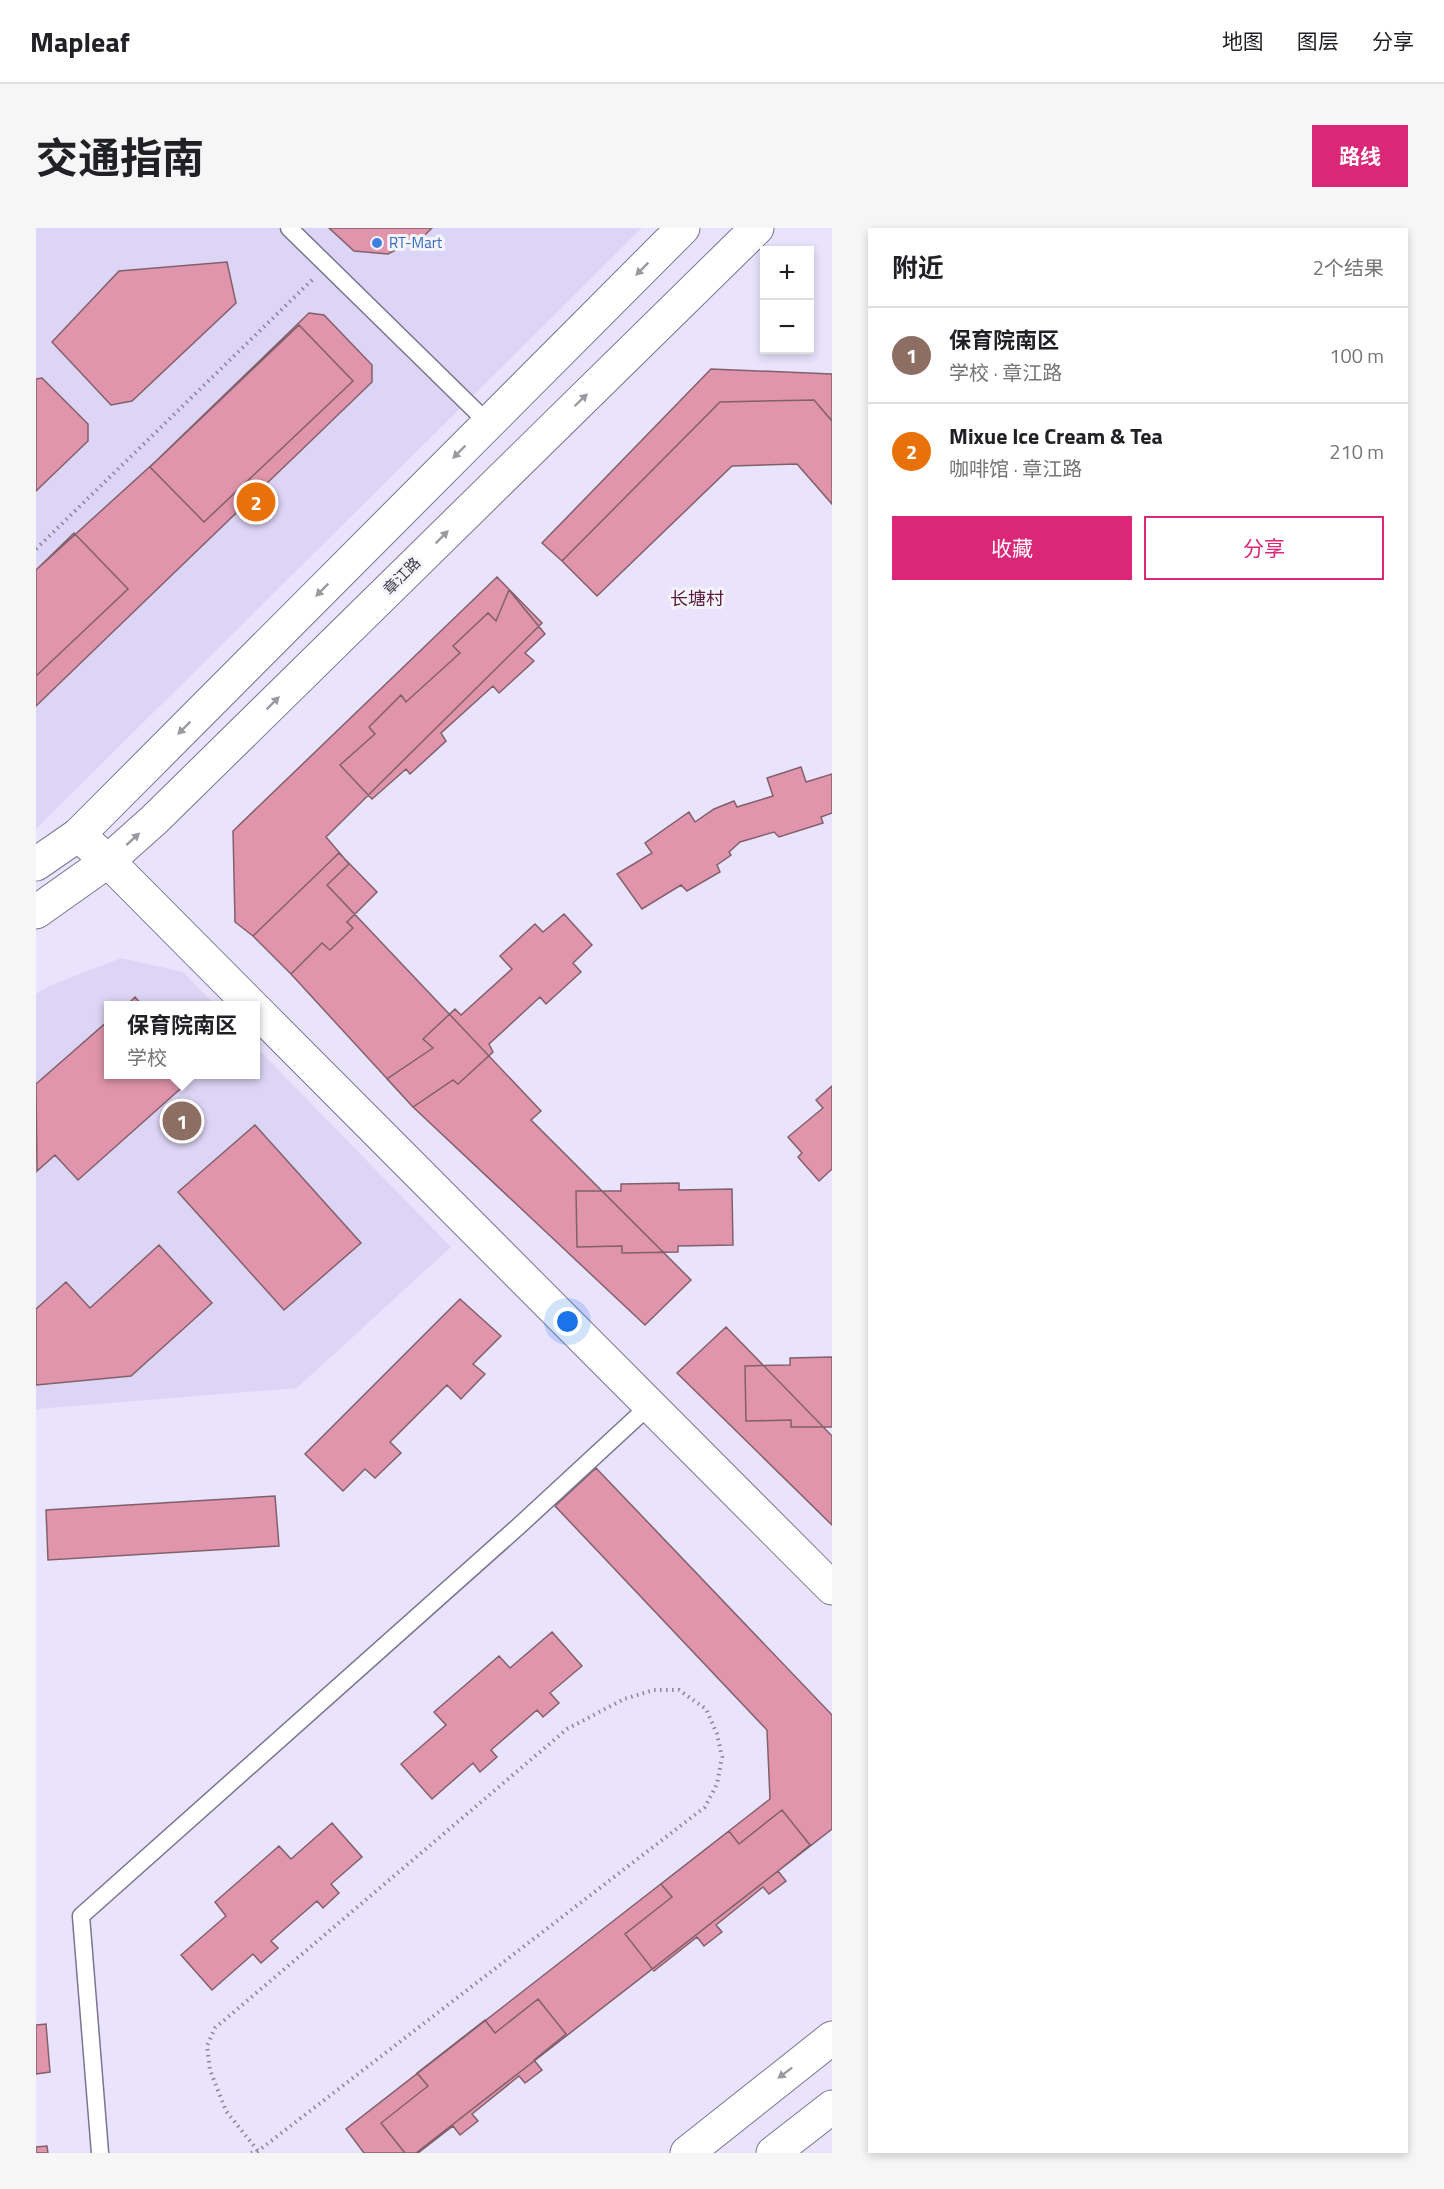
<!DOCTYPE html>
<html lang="zh">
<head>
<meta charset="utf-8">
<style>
  :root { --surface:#fff; --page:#f6f6f6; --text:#202124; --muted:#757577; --line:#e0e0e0; --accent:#db2777 }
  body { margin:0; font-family:"Titillium Web","Noto Sans SC",sans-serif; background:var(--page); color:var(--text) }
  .controls { position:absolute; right:18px; top:18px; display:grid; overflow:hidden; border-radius:0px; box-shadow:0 3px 9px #0003 }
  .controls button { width:54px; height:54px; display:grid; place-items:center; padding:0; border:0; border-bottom:2px solid var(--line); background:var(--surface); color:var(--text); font:30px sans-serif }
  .you { position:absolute; left:532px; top:1094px; width:21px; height:21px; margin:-15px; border:4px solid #fff; border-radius:50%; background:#1a73e8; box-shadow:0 0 0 9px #1a73e833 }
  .badge { display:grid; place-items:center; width:39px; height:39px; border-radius:50%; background:var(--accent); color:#fff; font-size:20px; font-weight:700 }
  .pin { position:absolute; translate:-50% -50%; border:3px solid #fff; box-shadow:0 2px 6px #0006 }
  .popup { position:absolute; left:68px; top:773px; width:156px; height:78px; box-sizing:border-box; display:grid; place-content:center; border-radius:0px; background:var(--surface); filter:drop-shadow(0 2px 4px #0005); font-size:20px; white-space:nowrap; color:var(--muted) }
  .popup b { font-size:22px; color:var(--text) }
  .popup::after { content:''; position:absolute; left:50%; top:100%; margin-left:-12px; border:12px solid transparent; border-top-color:var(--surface) }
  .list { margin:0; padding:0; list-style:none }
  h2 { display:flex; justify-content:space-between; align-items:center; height:78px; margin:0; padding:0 24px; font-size:26px }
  h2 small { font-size:20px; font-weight:400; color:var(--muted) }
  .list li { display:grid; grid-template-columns:39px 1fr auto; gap:18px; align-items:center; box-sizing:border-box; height:96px; padding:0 24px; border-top:2px solid var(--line) }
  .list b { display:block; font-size:22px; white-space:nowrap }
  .list p { margin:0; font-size:20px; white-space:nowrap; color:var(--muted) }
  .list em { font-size:20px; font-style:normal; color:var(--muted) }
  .actions { display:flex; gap:12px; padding:18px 24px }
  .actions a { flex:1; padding:14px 0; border:2px solid var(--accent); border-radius:0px; text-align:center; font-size:21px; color:var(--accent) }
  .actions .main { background:var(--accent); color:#fff }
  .map { position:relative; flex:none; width:796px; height:1925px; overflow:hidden; border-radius:0px }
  header { display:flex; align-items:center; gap:36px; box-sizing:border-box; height:84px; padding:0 30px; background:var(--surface); border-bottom:2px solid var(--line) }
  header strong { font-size:28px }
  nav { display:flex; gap:33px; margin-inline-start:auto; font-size:21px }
  .intro { display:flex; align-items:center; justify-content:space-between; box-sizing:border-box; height:144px; padding:0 36px }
  h1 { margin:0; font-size:42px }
  .button { padding:15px 27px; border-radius:0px; background:var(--accent); color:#fff; font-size:21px; font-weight:700 }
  main { display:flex; gap:36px; padding:0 36px }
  aside { flex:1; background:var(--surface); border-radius:0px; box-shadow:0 3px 9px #0003 }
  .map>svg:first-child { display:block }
  .built { fill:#ddd5f5 }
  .building { fill:#e095ac; stroke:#82606a; stroke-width:1.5 }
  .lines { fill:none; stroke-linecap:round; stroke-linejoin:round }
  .service-casing { stroke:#7b7492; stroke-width:19 }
  .tertiary-casing { stroke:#7b7492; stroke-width:35 }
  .secondary-casing { stroke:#7b7492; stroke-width:35 }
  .primary-casing { stroke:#7b7492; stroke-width:35 }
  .path { stroke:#8a8599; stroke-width:4; stroke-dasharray:1.5 4.5; stroke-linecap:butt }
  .service { stroke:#fff; stroke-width:16 }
  .tertiary { stroke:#fff; stroke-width:33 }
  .secondary { stroke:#fff; stroke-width:33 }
  .primary { stroke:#fff; stroke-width:33 }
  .oneway { fill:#9c9aa1 }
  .shop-dot { fill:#3f7fe0; stroke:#f5f4fb; stroke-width:2 }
  .labels { text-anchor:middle; stroke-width:6; stroke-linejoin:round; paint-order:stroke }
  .shop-label { font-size:15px; fill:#366cbe; stroke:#f5f4fb; text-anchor:start }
  .street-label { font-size:15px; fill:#393643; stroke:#f5f4fb }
  .quarter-label { font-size:18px; fill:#5a1b3c; stroke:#f5f4fb }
</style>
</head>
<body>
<header>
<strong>Mapleaf</strong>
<nav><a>地图</a><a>图层</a><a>分享</a></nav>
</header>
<div class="intro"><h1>交通指南</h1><a class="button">路线</a></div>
<main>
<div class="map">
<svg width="796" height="1925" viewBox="0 0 796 1925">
  <rect width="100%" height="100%" fill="#e9e3fe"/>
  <path class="built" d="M 0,0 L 606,0 L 0,601 Z
    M 85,730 L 147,744 L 179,777 L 72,778 L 72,846 L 219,846 L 220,819 L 415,1019 L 261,1160 L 0,1181 L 0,766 L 13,758 Z"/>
  <path class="building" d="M 293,0 L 396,0 L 389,7 L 352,26 L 318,23 Z
    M 191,34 L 200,75 L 96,173 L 75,177 L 16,114 L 83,43 Z
    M 273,85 L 288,87 L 336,137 L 336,154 L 0,478 L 0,342 L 120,233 Z
    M 263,97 L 317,153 L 168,294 L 114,239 Z
    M 675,141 L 796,146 L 796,193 L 778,172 L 684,174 L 526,333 L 506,315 Z
    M 6,150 L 52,196 L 52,213 L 0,263 L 0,151 Z
    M 778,172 L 796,193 L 796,276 L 761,236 L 696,238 L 561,368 L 526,333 L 684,174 Z
    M 38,305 L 92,361 L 0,448 L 0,342 Z
    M 461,349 L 506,395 L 290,609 L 313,636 L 291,657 L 505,883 L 495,892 L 655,1052 L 609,1097 L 377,879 L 255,746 L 217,708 L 199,694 L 197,603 Z
    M 473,362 L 509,406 L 489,425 L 498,433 L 463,465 L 457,458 L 405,505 L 410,513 L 374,546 L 370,541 L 336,571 L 304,537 L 339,506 L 333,499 L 365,467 L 370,474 L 424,425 L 417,418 L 452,385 L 460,393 Z
    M 765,539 L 770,554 L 796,546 L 796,585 L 785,589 L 787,595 L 743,609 L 738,604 L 704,614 L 693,624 L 695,627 L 681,637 L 684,644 L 651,663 L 645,657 L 606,681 L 581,646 L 616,625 L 609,615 L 653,584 L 659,594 L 678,581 L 698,573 L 701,579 L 737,568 L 731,550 Z
    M 303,625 L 341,664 L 311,694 L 317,700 L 294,722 L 286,715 L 255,746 L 217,708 Z
    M 528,686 L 556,717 L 537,735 L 545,744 L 510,776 L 504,769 L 453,816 L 457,824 L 422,856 L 417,852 L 377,879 L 351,851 L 397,820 L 387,811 L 419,781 L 425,787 L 476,741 L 464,728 L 499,696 L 507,704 Z
    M 99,769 L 107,778 L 90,778 Z
    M 72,793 L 72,846 L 161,846 L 42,952 L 19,927 L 1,943 L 0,856 Z
    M 796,858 L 796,941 L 783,953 L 762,929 L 766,925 L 752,909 L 787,880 L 780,872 Z
    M 219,897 L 325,1015 L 248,1082 L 142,964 Z
    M 643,955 L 643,962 L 696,961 L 697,1017 L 642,1018 L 642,1024 L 586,1025 L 586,1018 L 541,1019 L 540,963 L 585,963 L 585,956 Z
    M 123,1017 L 176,1075 L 95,1148 L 0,1157 L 0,1081 L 30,1054 L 54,1080 Z
    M 424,1071 L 465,1108 L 437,1136 L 449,1146 L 425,1171 L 411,1157 L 354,1214 L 365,1225 L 339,1250 L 329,1241 L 307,1263 L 269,1226 Z
    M 690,1099 L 796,1208 L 796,1297 L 641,1145 Z
    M 796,1129 L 796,1199 L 755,1199 L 755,1192 L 710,1193 L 709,1138 L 754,1137 L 754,1130 Z
    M 560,1240 L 796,1487 L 796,1601 L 380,1925 L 328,1925 L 310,1901 L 734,1571 L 731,1502 L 519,1278 Z
    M 239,1268 L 243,1318 L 12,1332 L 10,1282 Z
    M 516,1404 L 546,1438 L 514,1465 L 523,1475 L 507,1489 L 501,1482 L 455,1522 L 461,1529 L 444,1544 L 437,1535 L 396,1571 L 365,1536 L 410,1497 L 398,1484 L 463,1428 L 474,1440 Z
    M 746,1582 L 774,1617 L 742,1643 L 750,1653 L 733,1666 L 727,1659 L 680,1697 L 686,1704 L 668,1718 L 661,1709 L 618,1743 L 589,1706 L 636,1669 L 625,1656 L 693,1603 L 703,1616 Z
    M 296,1595 L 326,1629 L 295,1656 L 303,1665 L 287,1680 L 281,1673 L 235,1713 L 242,1720 L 225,1735 L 217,1726 L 176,1762 L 145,1727 L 190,1688 L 179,1674 L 243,1618 L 255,1631 Z
    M 502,1771 L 530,1806 L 498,1832 L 506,1842 L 489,1855 L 483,1848 L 436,1886 L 442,1893 L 424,1907 L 417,1898 L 382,1925 L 369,1925 L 345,1895 L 392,1858 L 381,1845 L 449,1792 L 459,1805 Z
    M 10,1796 L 14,1844 L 0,1846 L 0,1797 Z
    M 11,1918 L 12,1925 L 0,1925 L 0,1919 Z"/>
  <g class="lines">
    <defs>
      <path id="service" d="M 253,0 L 452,195
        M 64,1925 L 45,1688 L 484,1297 L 614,1177"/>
      <path id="tertiary" d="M 42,607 L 72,633 L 216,778
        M 219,781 L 796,1360
        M 651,1925 L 796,1810"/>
      <path id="secondary" d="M 0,636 L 42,607 L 647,0
        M 0,684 L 72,633 L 118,592 L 721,0"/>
      <path id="primary" d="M 737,1925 L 796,1879"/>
    </defs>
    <use href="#service" class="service-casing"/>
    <use href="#tertiary" class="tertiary-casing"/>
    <use href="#secondary" class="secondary-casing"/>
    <use href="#primary" class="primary-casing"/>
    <path class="path" d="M 0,321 L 277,51
      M 215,1925 L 222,1923 L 669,1579 L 681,1556 L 686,1529 L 681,1506 L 670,1481 L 643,1462 L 618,1462 L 588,1471 L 531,1501 L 179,1800 L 171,1818 L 174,1842 L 190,1883 L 222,1923"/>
    <use href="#service" class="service"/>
    <use href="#tertiary" class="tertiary"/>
    <use href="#secondary" class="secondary"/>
    <use href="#primary" class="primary"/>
  </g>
  <defs><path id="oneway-solid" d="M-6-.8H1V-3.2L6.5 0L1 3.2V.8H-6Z" transform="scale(1.5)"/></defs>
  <g class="oneway">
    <use href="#oneway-solid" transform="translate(606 41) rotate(135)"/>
    <use href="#oneway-solid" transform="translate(545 172) rotate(-44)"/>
    <use href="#oneway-solid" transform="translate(423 224) rotate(135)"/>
    <use href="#oneway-solid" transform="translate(406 309) rotate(-45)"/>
    <use href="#oneway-solid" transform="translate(286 362) rotate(135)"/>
    <use href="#oneway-solid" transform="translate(237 475) rotate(-45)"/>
    <use href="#oneway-solid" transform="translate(148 500) rotate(135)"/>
    <use href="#oneway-solid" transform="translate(97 611) rotate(-42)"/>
    <use href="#oneway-solid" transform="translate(749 1845) rotate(143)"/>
  </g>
  <circle class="shop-dot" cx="341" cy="15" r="6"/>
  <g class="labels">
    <g class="shop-label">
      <text x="353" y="20">RT-Mart</text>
    </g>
    <g class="street-label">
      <text transform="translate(366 348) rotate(-45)" y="5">章江路</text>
    </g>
    <g class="quarter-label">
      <text x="661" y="377">长塘村</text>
    </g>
  </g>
</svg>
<div class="controls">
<button>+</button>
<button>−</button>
</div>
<div class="you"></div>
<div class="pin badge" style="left:146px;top:893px;background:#8d6e63">1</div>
<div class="popup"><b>保育院南区</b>学校</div>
<div class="pin badge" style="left:220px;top:274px;background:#e8710a">2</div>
</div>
<aside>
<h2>附近<small>2个结果</small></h2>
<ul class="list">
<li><span class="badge" style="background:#8d6e63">1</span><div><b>保育院南区</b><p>学校 · 章江路</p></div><em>100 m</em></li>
<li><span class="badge" style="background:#e8710a">2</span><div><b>Mixue Ice Cream &amp; Tea</b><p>咖啡馆 · 章江路</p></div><em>210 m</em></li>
</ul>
<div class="actions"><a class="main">收藏</a><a>分享</a></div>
</aside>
</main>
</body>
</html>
